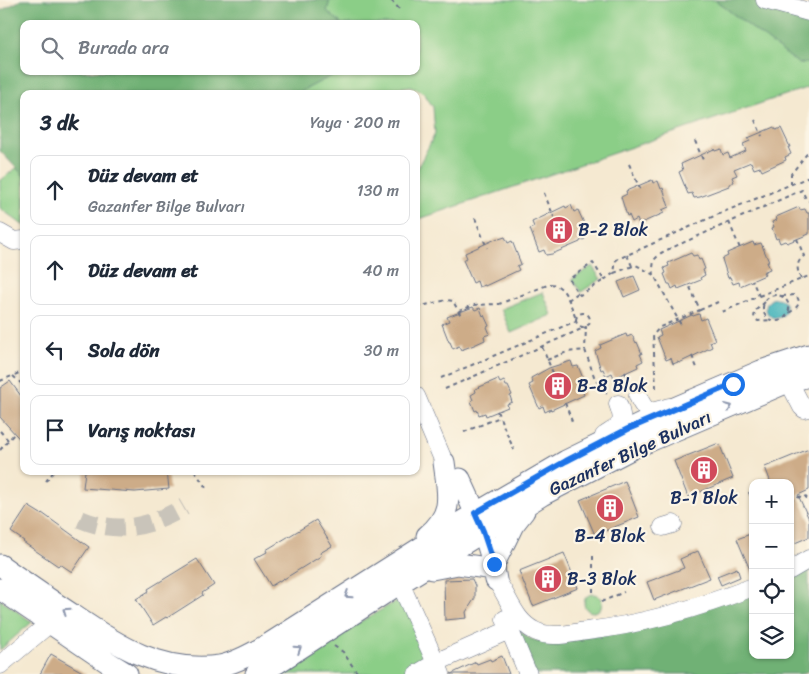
<!DOCTYPE html>
<html lang="tr">
<head>
<meta charset="utf-8">
<style>
  :root { --surface:#fff; --page:#f6f6f7; --text:#1f2937; --muted:#747a83; --line:#e0e1e3 }
  body { margin:0; font-family:Sriracha,sans-serif; background:var(--page); color:var(--text) }
  .controls { position:absolute; right:15px; bottom:15px; display:grid; overflow:hidden; border-radius:10px; box-shadow:0 1px 4px #0004 }
  .controls button { width:45px; height:45px; display:grid; place-items:center; padding:0; border:0; border-bottom:1px solid var(--line); background:var(--surface); color:var(--text); font:25px sans-serif }
  .stop { position:absolute; width:15px; height:15px; margin:-11px; border:4px solid #1a73e8; border-radius:50%; background:#fff }
  .stop.end { background:#1a73e8; border-color:#fff; box-shadow:0 1px 5px #0008 }
  .list { margin:0; padding:0; list-style:none }
  h2 { display:flex; justify-content:space-between; align-items:center; height:65px; margin:0; padding:0 20px; font-size:21px }
  h2 small { font-size:16px; font-weight:400; color:var(--muted) }
  .list li { display:grid; grid-template-columns:32px 1fr auto; gap:15px; align-items:center; box-sizing:border-box; height:70px; margin:0 10px 10px; padding:0 10px; border:1px solid var(--line); border-radius:10px }
  .list b { display:block; font-size:19px; white-space:nowrap }
  .list p { margin:0; font-size:16px; white-space:nowrap; color:var(--muted) }
  .list em { font-size:16px; font-style:normal; color:var(--muted) }
  .icon { flex:none; width:28px; height:28px; fill:none; stroke:currentColor; stroke-width:2; stroke-linecap:round; stroke-linejoin:round }
  .map { position:relative; flex:none; width:809px; height:674px; overflow:hidden }
  .search { position:absolute; background:var(--surface); box-shadow:0 1px 4px #0004; left:20px; top:20px; width:400px; height:55px; display:flex; align-items:center; gap:12px; box-sizing:border-box; padding:0 18px; border-radius:10px; color:var(--muted); font-size:19px }
  .panel { position:absolute; background:var(--surface); box-shadow:0 1px 4px #0004; left:20px; top:90px; width:400px; height:385px; border-radius:10px }
  .map>svg:first-child { display:block }
  .green { fill:#8bce87; stroke:#537e72 }
  .forest { fill:#70b174; stroke:#467069 }
  .water { fill:#46b5bc; stroke:#30728d }
  .building { fill:#cdac88 }
  .lines { fill:none; stroke-linecap:round; stroke-linejoin:round }
  .minor-tunnel { stroke:#c9c4ba; stroke-width:18; stroke-dasharray:18 9; stroke-linecap:butt }
  .minor-casing { stroke:#677086; stroke-width:19 }
  .major-casing { stroke:#677086; stroke-width:23 }
  .path { stroke:#677086; stroke-width:2; stroke-dasharray:4 4; stroke-linecap:butt }
  .minor { stroke:#fff; stroke-width:18 }
  .major { stroke:#fff; stroke-width:21 }
  .oneway { stroke:#8d97ae }
  .route { stroke:#1a73e8; stroke-width:6 }
  .labels { text-anchor:middle; stroke-width:4.5; stroke-linejoin:round; paint-order:stroke }
  .poi-label { font-size:18px; fill:#1b2f5e; stroke:#fcf5e5; text-anchor:start }
  .street-label { font-size:18px; fill:#1b2f5e; stroke:#fcf5e5 }
</style>
</head>
<body>
<div class="map">
<svg width="809" height="674" viewBox="0 0 809 674">
  <rect width="100%" height="100%" fill="#fcf5e5"/>
  <filter id="ink" filterUnits="userSpaceOnUse"><feTurbulence type="fractalNoise" baseFrequency=".02" numOctaves="2"/><feDisplacementMap in="SourceGraphic" scale="10" xChannelSelector="R" yChannelSelector="G"/><feConvolveMatrix kernelMatrix="1 2 1 2 8 2 1 2 1" color-interpolation-filters="sRGB"/></filter>
  <filter id="wash" filterUnits="userSpaceOnUse"><feTurbulence type="fractalNoise" baseFrequency=".0096" numOctaves="4" result="noise"/><feDisplacementMap in="SourceGraphic" scale="20" xChannelSelector="R" yChannelSelector="G"/><feGaussianBlur stdDeviation="1.12" result="paint"/><feColorMatrix in="noise" values="0 0 0 0 0 0 0 0 0 0 0 0 0 0 0 0 0 1.4 0 .05"/><feComposite in="paint" operator="in"/></filter>
  <g filter="url(#wash)">
    <rect width="100%" height="100%" fill="#f5e9d1"/>
    <path class="green" d="M 330,0 L 715,0 L 799,64 L 809,63 L 809,87 L 416,220 L 416,171 L 435,134 L 433,107 L 424,93 L 411,86 L 392,89 L 382,94 L 296,94 L 341,71 L 416,71 L 416,24 L 342,24 L 327,11 Z
      M 16,168 L 24,176 L 24,226 L 0,208 L 0,181 Z
      M 592,266 L 601,279 L 581,292 L 572,279 Z
      M 543,292 L 552,315 L 511,333 L 501,309 Z
      M584 603a9 9 0 1 1 18 0a9 9 0 1 1-18 0Z
      M 404,597 L 430,658 L 412,674 L 276,674 L 365,619 Z
      M 0,599 L 32,622 L 0,650 Z"/>
    <path class="forest" d="M 21,0 L 330,0 L 327,11 L 342,24 L 24,24 L 24,71 L 341,71 L 296,94 L 24,94 L 24,176 L 0,151 L 0,11 Z
      M 715,0 L 753,0 L 809,16 L 809,63 L 799,64 Z
      M 809,568 L 809,671 L 800,674 L 532,674 L 518,629 L 529,638 L 539,641 L 753,594 L 753,655 L 790,655 L 790,578 Z"/>
    <path class="water" d="M766 308a10 10 0 1 1 20 0a10 10 0 1 1-20 0Z"/>
    <g id="blocks">
      <path class="building" d="M 774,127 L 776,130 L 781,128 L 790,147 L 788,147 L 791,154 L 785,157 L 786,160 L 762,171 L 760,167 L 754,169 L 751,162 L 734,169 L 737,175 L 732,177 L 734,182 L 729,184 L 729,186 L 700,197 L 694,198 L 692,193 L 688,194 L 679,172 L 683,170 L 681,164 L 714,149 L 715,151 L 721,149 L 723,155 L 728,153 L 730,158 L 746,151 L 743,144 L 750,141 L 748,138 Z
        M 652,180 L 653,183 L 658,181 L 661,189 L 663,188 L 669,207 L 662,210 L 664,213 L 639,224 L 637,219 L 632,222 L 629,215 L 627,216 L 621,197 L 627,194 L 626,191 Z
        M 571,205 L 574,212 L 578,210 L 588,232 L 583,234 L 585,239 L 580,241 L 580,242 L 552,254 L 546,255 L 544,250 L 539,252 L 530,229 L 534,227 L 532,222 L 565,206 L 566,208 Z
        M 799,207 L 800,210 L 805,209 L 807,213 L 809,213 L 809,234 L 787,243 L 785,241 L 780,243 L 778,238 L 776,239 L 772,228 L 774,227 L 772,222 L 777,220 L 776,217 Z
        M 505,237 L 508,243 L 512,241 L 521,264 L 517,266 L 519,270 L 485,286 L 485,285 L 479,287 L 477,281 L 473,283 L 463,260 L 467,258 L 465,253 L 498,238 L 499,239 Z
        M 753,242 L 754,245 L 761,243 L 769,262 L 767,262 L 770,269 L 763,272 L 765,275 L 740,286 L 739,282 L 733,284 L 730,277 L 728,278 L 722,259 L 728,256 L 727,253 Z
        M 691,253 L 693,256 L 697,255 L 699,260 L 701,259 L 705,269 L 703,270 L 705,275 L 700,278 L 701,280 L 678,289 L 677,286 L 672,289 L 670,284 L 668,284 L 664,274 L 666,273 L 664,268 L 669,266 L 668,263 Z
        M 634,276 L 640,290 L 624,297 L 618,282 Z
        M 473,307 L 475,310 L 480,308 L 483,316 L 484,315 L 489,326 L 487,327 L 490,334 L 484,336 L 485,340 L 474,345 L 461,350 L 459,346 L 453,349 L 450,342 L 449,342 L 442,324 L 449,321 L 447,317 Z
        M 699,314 L 701,320 L 706,318 L 715,340 L 710,342 L 712,347 L 679,363 L 678,362 L 673,364 L 671,358 L 666,360 L 657,337 L 661,335 L 659,330 L 692,315 L 693,316 Z
        M 626,334 L 627,337 L 632,335 L 636,343 L 637,342 L 642,354 L 640,354 L 643,361 L 637,364 L 638,367 L 614,378 L 612,373 L 606,376 L 603,369 L 601,370 L 595,351 L 601,348 L 600,345 Z
        M 571,361 L 573,367 L 578,366 L 587,388 L 582,390 L 584,395 L 551,410 L 551,409 L 545,412 L 543,406 L 539,408 L 529,385 L 533,383 L 531,378 L 549,368 Z
        M 498,379 L 500,383 L 504,381 L 506,386 L 508,386 L 512,395 L 510,396 L 512,402 L 507,404 L 508,407 L 486,416 L 485,413 L 479,415 L 477,410 L 475,411 L 471,401 L 473,400 L 471,395 L 476,392 L 475,389 Z
        M 10,381 L 24,400 L 24,444 L 0,417 L 0,388 Z
        M 719,443 L 733,478 L 688,497 L 674,461 Z
        M 809,449 L 809,490 L 798,495 L 809,519 L 809,537 L 790,545 L 790,483 L 771,483 L 765,467 Z
        M 85,471 L 167,471 L 169,489 L 135,492 L 83,488 Z
        M 625,481 L 639,517 L 595,535 L 580,500 Z
        M 28,506 L 41,514 L 42,513 L 89,547 L 72,572 L 60,564 L 58,566 L 23,542 L 24,541 L 11,532 Z
        M 316,520 L 332,546 L 320,553 L 321,556 L 284,579 L 284,578 L 271,586 L 254,559 L 267,552 L 266,550 Z
        M 753,533 L 753,577 L 737,539 Z
        M 698,551 L 710,578 L 654,600 L 647,582 L 684,568 L 680,559 Z
        M 564,553 L 578,588 L 533,606 L 519,571 Z
        M 197,559 L 214,585 L 202,593 L 203,595 L 167,618 L 166,617 L 153,625 L 136,599 L 149,591 L 148,589 Z
        M 737,568 L 740,577 L 721,585 L 717,576 Z
        M 472,579 L 475,586 L 475,598 L 466,612 L 467,618 L 445,620 L 444,580 Z
        M 51,654 L 86,674 L 40,674 Z
        M 502,656 L 509,674 L 451,674 L 476,662 L 477,664 L 490,659 L 491,661 Z"/>
    </g>
  </g>
  <g filter="url(#ink)">
    <use href="#blocks" fill-opacity="0" stroke="#677086" stroke-width="1"/>
    <g class="lines">
      <path class="minor-tunnel" d="M 80,519 C 118,535 150,527 184,507"/>
      <defs>
        <path id="minor" d="M 765,0 L 809,12
          M 0,233 L 14,241 L 24,240
          M 789,382 L 802,407 L 804,409 L 809,408
          M 416,396 L 444,462
          M 638,396 C 646,415 651,413 669,407
          M 604,436 C 620,425 626,425 618,404
          M 663,527 L 673,524
          M 790,570 L 809,559
          M 496,580 C 509,597 514,621 535,631 C 551,639 571,633 587,631 C 645,624 699,608 753,587
          M 400,583 L 441,674
          M 505,619 L 528,674
          M 0,665 L 50,623
          M 417,674 L 437,662 L 509,630"/>
        <path id="major" d="M 460,479 C 475,512 491,544 496,580
          M 427,536 C 455,513 448,494 444,462
          M 494,564 L 513,525 L 524,511
          M 0,565 C 24,582 48,599 73,615 C 118,646 162,674 220,666 C 237,662 253,653 269,644 L 463,521 L 566,461 L 670,410 L 761,371 L 809,355
          M 432,569 L 458,564 L 487,568
          M 0,589 L 106,661 L 127,674
          M 256,674 L 277,663 L 400,583 L 542,495 L 633,448 L 790,381 L 809,376"/>
      </defs>
      <use href="#minor" class="minor-casing"/>
      <use href="#major" class="major-casing"/>
      <path class="path" d="M 391,0 L 400,10
        M 755,120 L 762,136
        M 695,141 L 703,160
        M 629,164 L 640,189
        M 791,184 L 791,174 L 809,151
        M 544,193 L 554,217
        M 475,218 L 487,248
        M 729,222 L 741,251
        M 797,239 L 804,256 C 795,263 797,270 801,279
        M 627,255 L 632,266
        M 614,273 L 636,265 L 654,275 L 681,325
        M 654,275 L 653,268 L 654,260 L 661,253 L 669,249 L 802,190 L 805,197 L 809,201
        M 604,280 L 614,273 L 616,260 L 721,213 L 809,177
        M763 308a13 13 0 1 1 26 0a13 13 0 1 1-26 0Z
        M 759,296 L 809,276
        M 782,296 L 795,295 C 804,303 795,309 789,313
        M 568,300 L 578,293 L 569,279 L 593,263 L 604,280 L 580,295 L 578,293
        M 765,302 L 755,311 L 754,318 L 758,321 L 772,320
        M 417,307 L 447,300 L 453,301 L 461,316
        M 700,310 L 718,302
        M 459,311 L 474,305 L 499,304 L 550,284 C 566,284 571,307 576,319
        M 722,312 L 759,296 L 752,280
        M576 320a7 7 0 1 1 14 0a7 7 0 1 1-14 0Z
        M 542,347 L 553,373
        M 692,356 L 698,370
        M 547,360 L 567,352 L 585,350 L 595,379 L 607,394
        M 625,372 L 630,383
        M 13,376 L 24,386
        M 441,378 L 576,321
        M 0,381 L 24,371
        M 656,388 L 653,335 L 660,327 L 700,310 L 689,285
        M 445,389 L 586,327 L 585,350
        M 565,403 L 573,424
        M 497,411 L 514,450
        M 0,431 L 8,440
        M 464,432 L 500,417
        M 0,450 L 14,434
        M 195,471 L 208,491
        M 46,481 L 54,471
        M 749,492 L 753,501
        M 790,501 L 804,495 L 809,501
        M 593,556 L 593,594
        M 601,602 L 624,592
        M 334,646 L 343,652 L 358,674"/>
      <use href="#minor" class="minor"/>
      <use href="#major" class="major"/>
    </g>
    <defs><path id="oneway-chevron" d="M-2-3.5L2.5 0L-2 3.5" fill="none" stroke-width="1.6" stroke-linecap="round" stroke-linejoin="round" transform="scale(1.25)"/></defs>
    <g class="oneway">
      <use href="#oneway-chevron" transform="translate(729 407) rotate(-23)"/>
      <use href="#oneway-chevron" transform="translate(348 595) rotate(147)"/>
      <use href="#oneway-chevron" transform="translate(66 611) rotate(-145)"/>
      <use href="#oneway-chevron" transform="translate(298 649) rotate(-33)"/>
    </g>
  </g>
  <g class="lines" filter="url(#ink)">
    <path class="route" d="M 494,564 L 483,531 L 475,513 L 566,461 L 628,429 L 733,384"/>
  </g>
  <defs>
    <symbol id="building-disc" viewBox="-11 -11 22 22"><circle r="9.5" fill="#d1495b" stroke="#fcf5e5"/><path d="M-4-6H4V6H1V3H-1V6H-4ZM-2.5-4.3h1.7v1.8h-1.7ZM.8-4.3h1.7v1.8H.8ZM-2.5-1h1.7V.8h-1.7ZM.8-1h1.7V.8H.8Z" fill="#fff"/></symbol>
  </defs>
  <g fill-rule="evenodd">
    <use href="#building-disc" x="543" y="214" width="32" height="32"/>
    <use href="#building-disc" x="542" y="370" width="32" height="32"/>
    <use href="#building-disc" x="688" y="454" width="32" height="32"/>
    <use href="#building-disc" x="594" y="492" width="32" height="32"/>
    <use href="#building-disc" x="532" y="563" width="32" height="32"/>
  </g>
  <g class="labels">
    <g class="poi-label">
      <text x="578" y="236">B-2 Blok</text>
      <text x="577" y="392">B-8 Blok</text>
      <text x="704" y="504" text-anchor="middle">B-1 Blok</text>
      <text x="610" y="542" text-anchor="middle">B-4 Blok</text>
      <text x="567" y="585">B-3 Blok</text>
    </g>
    <g class="street-label">
      <text transform="translate(630 453) rotate(-25)" y="6">Gazanfer Bilge Bulvarı</text>
    </g>
  </g>
</svg>
<div class="controls">
<button>+</button>
<button>−</button>
<button><svg class="icon" aria-label="locate" viewBox="0 0 24 24"><circle cx="12" cy="12" r="6"/><path d="M12 2v4M12 18v4M2 12h4M18 12h4"/></svg></button>
<button><svg class="icon" aria-label="layers" viewBox="0 0 24 24"><path d="M12 4l9 5-9 5-9-5zM3 14l9 5 9-5"/></svg></button>
</div>
<div class="stop" style="left:733px;top:384px"></div>
<div class="stop end" style="left:494px;top:564px"></div>
<div class="search"><svg class="icon" aria-label="search" viewBox="0 0 24 24"><circle cx="10" cy="10" r="6"/><path d="M15 15l6 6"/></svg>Burada ara</div>
<section class="panel">
<h2>3 dk<small>Yaya · 200 m</small></h2>
<ul class="list">
<li><svg class="icon" aria-label="ahead" viewBox="0 0 24 24"><path d="M12 20V5M6 11l6-6 6 6"/></svg><div><b>Düz devam et</b><p>Gazanfer Bilge Bulvarı</p></div><em>130 m</em></li>
<li><svg class="icon" aria-label="ahead" viewBox="0 0 24 24"><path d="M12 20V5M6 11l6-6 6 6"/></svg><div><b>Düz devam et</b></div><em>40 m</em></li>
<li><svg class="icon" aria-label="left" viewBox="0 0 24 24"><path d="M17 20v-9H6M10 6l-5 5 5 5"/></svg><div><b>Sola dön</b></div><em>30 m</em></li>
<li><svg class="icon" aria-label="arrive" viewBox="0 0 24 24"><path d="M6 21V4h12l-3 4 3 4H6"/></svg><div><b>Varış noktası</b></div></li>
</ul>
</section>
</div>
</body>
</html>
